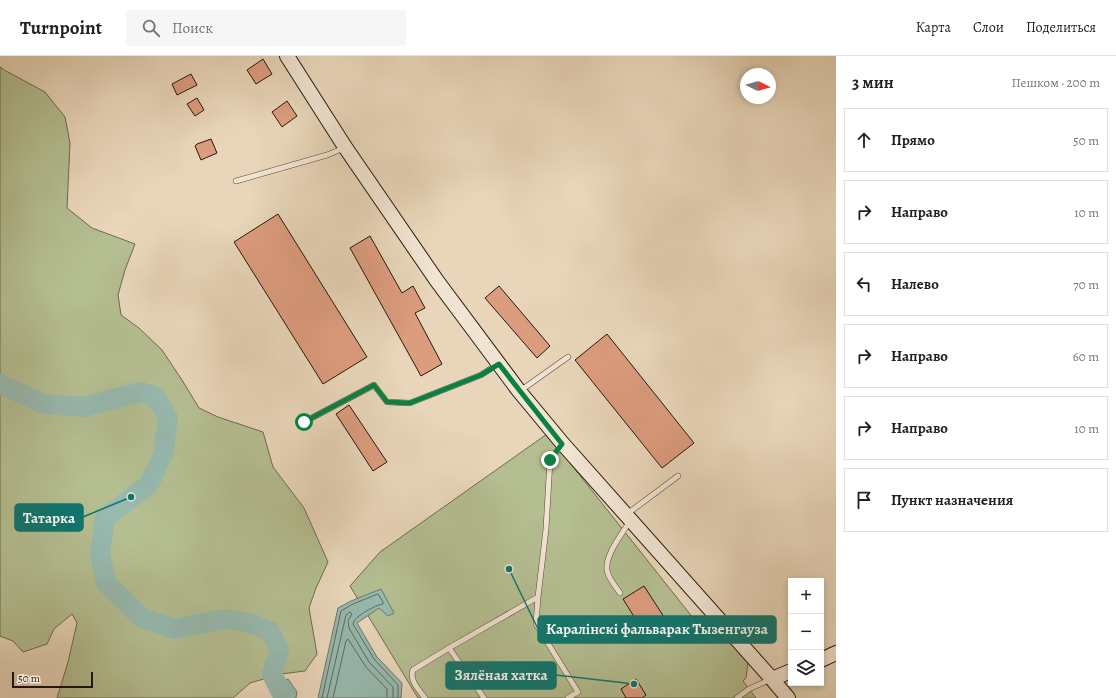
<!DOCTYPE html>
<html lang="ru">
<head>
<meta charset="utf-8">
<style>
  :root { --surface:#fff; --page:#f6f6f6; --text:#202124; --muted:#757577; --line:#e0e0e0 }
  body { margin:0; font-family:Alegreya,serif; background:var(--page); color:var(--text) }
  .controls { position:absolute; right:12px; bottom:12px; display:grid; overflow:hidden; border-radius:0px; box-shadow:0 2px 6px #0003 }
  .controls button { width:36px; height:36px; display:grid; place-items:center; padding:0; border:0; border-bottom:1px solid var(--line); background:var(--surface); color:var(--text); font:20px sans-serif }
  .compass { position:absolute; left:740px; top:12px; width:36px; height:36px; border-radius:50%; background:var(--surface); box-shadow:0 2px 6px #0003; rotate:95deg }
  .scale { position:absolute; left:12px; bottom:10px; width:81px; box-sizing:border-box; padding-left:4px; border:2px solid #26170d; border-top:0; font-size:11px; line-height:14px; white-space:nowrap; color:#26170d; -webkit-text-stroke:3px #f1e4d2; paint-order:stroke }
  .stop { position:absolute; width:12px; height:12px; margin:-9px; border:3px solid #0b8043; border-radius:50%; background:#fff }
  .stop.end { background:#0b8043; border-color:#fff; box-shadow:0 1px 4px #0008 }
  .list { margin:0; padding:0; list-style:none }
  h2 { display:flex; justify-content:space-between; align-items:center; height:52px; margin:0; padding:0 16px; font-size:17px }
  h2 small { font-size:13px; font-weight:400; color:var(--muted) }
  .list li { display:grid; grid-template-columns:26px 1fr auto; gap:12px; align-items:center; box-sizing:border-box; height:64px; margin:0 8px 8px; padding:0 8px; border:1px solid var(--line); border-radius:0px }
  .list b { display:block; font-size:15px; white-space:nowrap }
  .list em { font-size:13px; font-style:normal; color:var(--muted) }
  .icon { flex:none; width:22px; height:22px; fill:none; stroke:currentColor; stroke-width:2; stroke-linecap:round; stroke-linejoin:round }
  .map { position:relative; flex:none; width:836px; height:642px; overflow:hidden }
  header { display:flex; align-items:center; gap:24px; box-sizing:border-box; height:56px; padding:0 20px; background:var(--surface); border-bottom:1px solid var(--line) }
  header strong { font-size:19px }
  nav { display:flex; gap:22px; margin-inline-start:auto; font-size:14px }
  .search { width:280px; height:36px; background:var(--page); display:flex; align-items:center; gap:10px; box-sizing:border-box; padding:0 14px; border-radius:0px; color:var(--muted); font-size:15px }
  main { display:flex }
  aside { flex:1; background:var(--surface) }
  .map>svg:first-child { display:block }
  .green { fill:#b4be91; stroke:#6d6a4f }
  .water { fill:#97b9ae; stroke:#6a786e }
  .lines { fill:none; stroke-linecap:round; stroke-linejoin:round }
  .shore { stroke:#5e685e; stroke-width:1 }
  .river { stroke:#97b9ae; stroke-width:20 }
  .building { fill:#dc9c7e; stroke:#26170d }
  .lane-casing { stroke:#574738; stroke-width:6 }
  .secondary-casing { stroke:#26170d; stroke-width:16 }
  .lane { stroke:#f1e4d2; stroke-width:5 }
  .secondary { stroke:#f1e4d2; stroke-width:14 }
  .route { stroke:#0b8043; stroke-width:5 }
  .leader { fill:none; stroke:#0f766e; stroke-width:1.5 }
  .callout-dot { fill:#0f766e; stroke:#f1e4d2; stroke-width:1.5 }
  .callout { fill:#0f766e; stroke:#0f766e; stroke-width:1.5 }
  .callout-label { font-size:15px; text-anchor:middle; font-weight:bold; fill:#fff }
</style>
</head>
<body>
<header>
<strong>Turnpoint</strong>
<div class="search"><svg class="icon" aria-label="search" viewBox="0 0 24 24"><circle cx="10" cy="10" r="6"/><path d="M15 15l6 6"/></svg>Поиск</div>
<nav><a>Карта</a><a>Слои</a><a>Поделиться</a></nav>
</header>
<main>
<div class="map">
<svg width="836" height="642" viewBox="0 0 836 642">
  <rect width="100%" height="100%" fill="#e9d6ba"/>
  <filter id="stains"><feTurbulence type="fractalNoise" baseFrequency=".005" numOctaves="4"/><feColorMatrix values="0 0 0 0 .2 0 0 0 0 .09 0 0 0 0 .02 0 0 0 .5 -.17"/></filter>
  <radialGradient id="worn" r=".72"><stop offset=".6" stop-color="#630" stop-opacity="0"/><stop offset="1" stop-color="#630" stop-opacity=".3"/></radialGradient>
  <path class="green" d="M 0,11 L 6,15 L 45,36 L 65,61 L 70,87 L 67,152 L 92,172 L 135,188 L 125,214 L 118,239 L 121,259 L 139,272 L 162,294 L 182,324 L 199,352 L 218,361 L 263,376 L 273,411 L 304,452 L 328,506 L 316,532 L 309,552 L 317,598 L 305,615 L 281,618 L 250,627 L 233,642 L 57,642 L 68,606 L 77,567 L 72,558 L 54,573 L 47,588 L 23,596 L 13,585 L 0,580 Z
    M 547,378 L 705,577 L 699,568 L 703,566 L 711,566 L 719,572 L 748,607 L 746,622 L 743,625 L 756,642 L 418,642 L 350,530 L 380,496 Z"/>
  <path class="water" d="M 381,533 L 394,557 L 388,560 L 379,552 L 357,567 L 377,601 L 402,627 L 401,642 L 318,642 L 338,552 L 351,545 Z
    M 288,623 L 297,636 L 296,642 L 275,642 L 272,631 Z"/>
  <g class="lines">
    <path class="shore" d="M 322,642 L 341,555 L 353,548 L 378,538 L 383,546 L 383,548 C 376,549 354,560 353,568 L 374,603 L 398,629 L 398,642
      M 327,642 L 346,559 L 350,556 L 352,558 L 348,565 L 349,572 L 369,606 L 393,631 L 393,642
      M 333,642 L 346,585 L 348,583 L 366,611 L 387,633 L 387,642"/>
    <path class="river" d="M 0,328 L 44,348 L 84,351 L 140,336 L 155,340 L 168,362 L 163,399 L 149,428 L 105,462 L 100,497 L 106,527 L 141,561 L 175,573 L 224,563 L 249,567 L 270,575 L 279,594 L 272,618 L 284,642"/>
  </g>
  <path class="building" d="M 263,3 L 272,18 L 256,28 L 247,14 Z
    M 191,18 L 197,29 L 177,39 L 172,28 Z
    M 197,42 L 204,54 L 195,60 L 187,48 Z
    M 287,45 L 297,60 L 282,71 L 272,56 Z
    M 211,83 L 217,97 L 201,104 L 195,90 L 197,88 Z
    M 278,158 L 367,301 L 323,328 L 234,186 Z
    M 370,180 L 402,237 L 413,230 L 425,252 L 415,257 L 442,308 L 421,320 L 350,192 Z
    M 499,230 L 550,290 L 537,302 L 485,242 Z
    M 607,278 L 694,387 L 662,412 L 575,304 Z
    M 349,349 L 387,406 L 373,415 L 336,358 Z
    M 644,530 L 664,561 L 643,575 L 623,543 Z
    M 636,623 L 646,639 L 642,642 L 626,642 L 621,633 Z"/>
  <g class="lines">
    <defs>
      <path id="lane" d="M 236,125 L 327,99 L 344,92
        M 520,335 L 568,301
        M 304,366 L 374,329 L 387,346 L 410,347 L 481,319 L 498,308
        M 562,389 L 550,404 L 546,473 L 538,541 L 536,568 L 578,636 L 568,642
        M 627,458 L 678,420
        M 620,537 C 615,530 608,522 607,514 C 605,499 622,478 630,465
        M 449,592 L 538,541
        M 425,642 C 419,634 409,624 413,614 L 449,592 L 484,642
        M 737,642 L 749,633 L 771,623"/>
      <path id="secondary" d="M 287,0 L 345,91 L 437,225 L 519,335 L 563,388 L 772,623 L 788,642
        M 821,604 L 836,597
        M 772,623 L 791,615"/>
    </defs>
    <use href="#lane" class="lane-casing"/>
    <use href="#secondary" class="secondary-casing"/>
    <use href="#lane" class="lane"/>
    <use href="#secondary" class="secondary"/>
  </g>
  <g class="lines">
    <path class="route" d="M 304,366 L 374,329 L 387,346 L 410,347 L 481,319 L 499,308 L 520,335 L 562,388 L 550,404"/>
  </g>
  <path class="leader" d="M131 441L83 461M509 513L538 573M634 628L556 619"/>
  <g class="callout-dot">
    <circle cx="131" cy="441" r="4"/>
    <circle cx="509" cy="513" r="4"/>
    <circle cx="634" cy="628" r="4"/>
  </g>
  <g class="callout">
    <rect x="15" y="448" width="68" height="27" rx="4"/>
    <rect x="538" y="560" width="238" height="27" rx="4"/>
    <rect x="446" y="606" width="110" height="27" rx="4"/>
  </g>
  <g class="callout-label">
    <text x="49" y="467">Татарка</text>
    <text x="657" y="578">Каралінскі фальварак Тызенгауза</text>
    <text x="501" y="624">Зялёная хатка</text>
  </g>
  <rect width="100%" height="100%" filter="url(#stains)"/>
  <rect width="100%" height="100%" fill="url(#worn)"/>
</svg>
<div class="controls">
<button>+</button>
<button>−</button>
<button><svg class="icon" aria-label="layers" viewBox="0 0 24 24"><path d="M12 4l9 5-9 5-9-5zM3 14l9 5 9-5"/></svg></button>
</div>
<svg class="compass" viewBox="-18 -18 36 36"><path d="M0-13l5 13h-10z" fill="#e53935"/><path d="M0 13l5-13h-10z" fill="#757577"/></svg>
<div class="scale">50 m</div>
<div class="stop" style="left:304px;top:366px"></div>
<div class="stop end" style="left:550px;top:404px"></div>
</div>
<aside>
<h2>3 мин<small>Пешком · 200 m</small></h2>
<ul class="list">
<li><svg class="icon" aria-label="ahead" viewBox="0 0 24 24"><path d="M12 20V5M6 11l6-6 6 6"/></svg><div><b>Прямо</b></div><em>50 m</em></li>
<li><svg class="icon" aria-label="right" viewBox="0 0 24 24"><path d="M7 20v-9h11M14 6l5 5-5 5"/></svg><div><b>Направо</b></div><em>10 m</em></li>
<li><svg class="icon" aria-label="left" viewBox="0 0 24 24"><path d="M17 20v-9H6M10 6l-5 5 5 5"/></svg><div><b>Налево</b></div><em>70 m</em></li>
<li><svg class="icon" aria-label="right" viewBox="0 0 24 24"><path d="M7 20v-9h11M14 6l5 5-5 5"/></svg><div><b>Направо</b></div><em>60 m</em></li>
<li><svg class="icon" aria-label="right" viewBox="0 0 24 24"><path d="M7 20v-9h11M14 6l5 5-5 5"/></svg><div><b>Направо</b></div><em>10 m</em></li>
<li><svg class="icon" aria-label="arrive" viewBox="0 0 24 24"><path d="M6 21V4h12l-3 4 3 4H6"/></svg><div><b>Пункт назначения</b></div></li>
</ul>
</aside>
</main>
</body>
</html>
